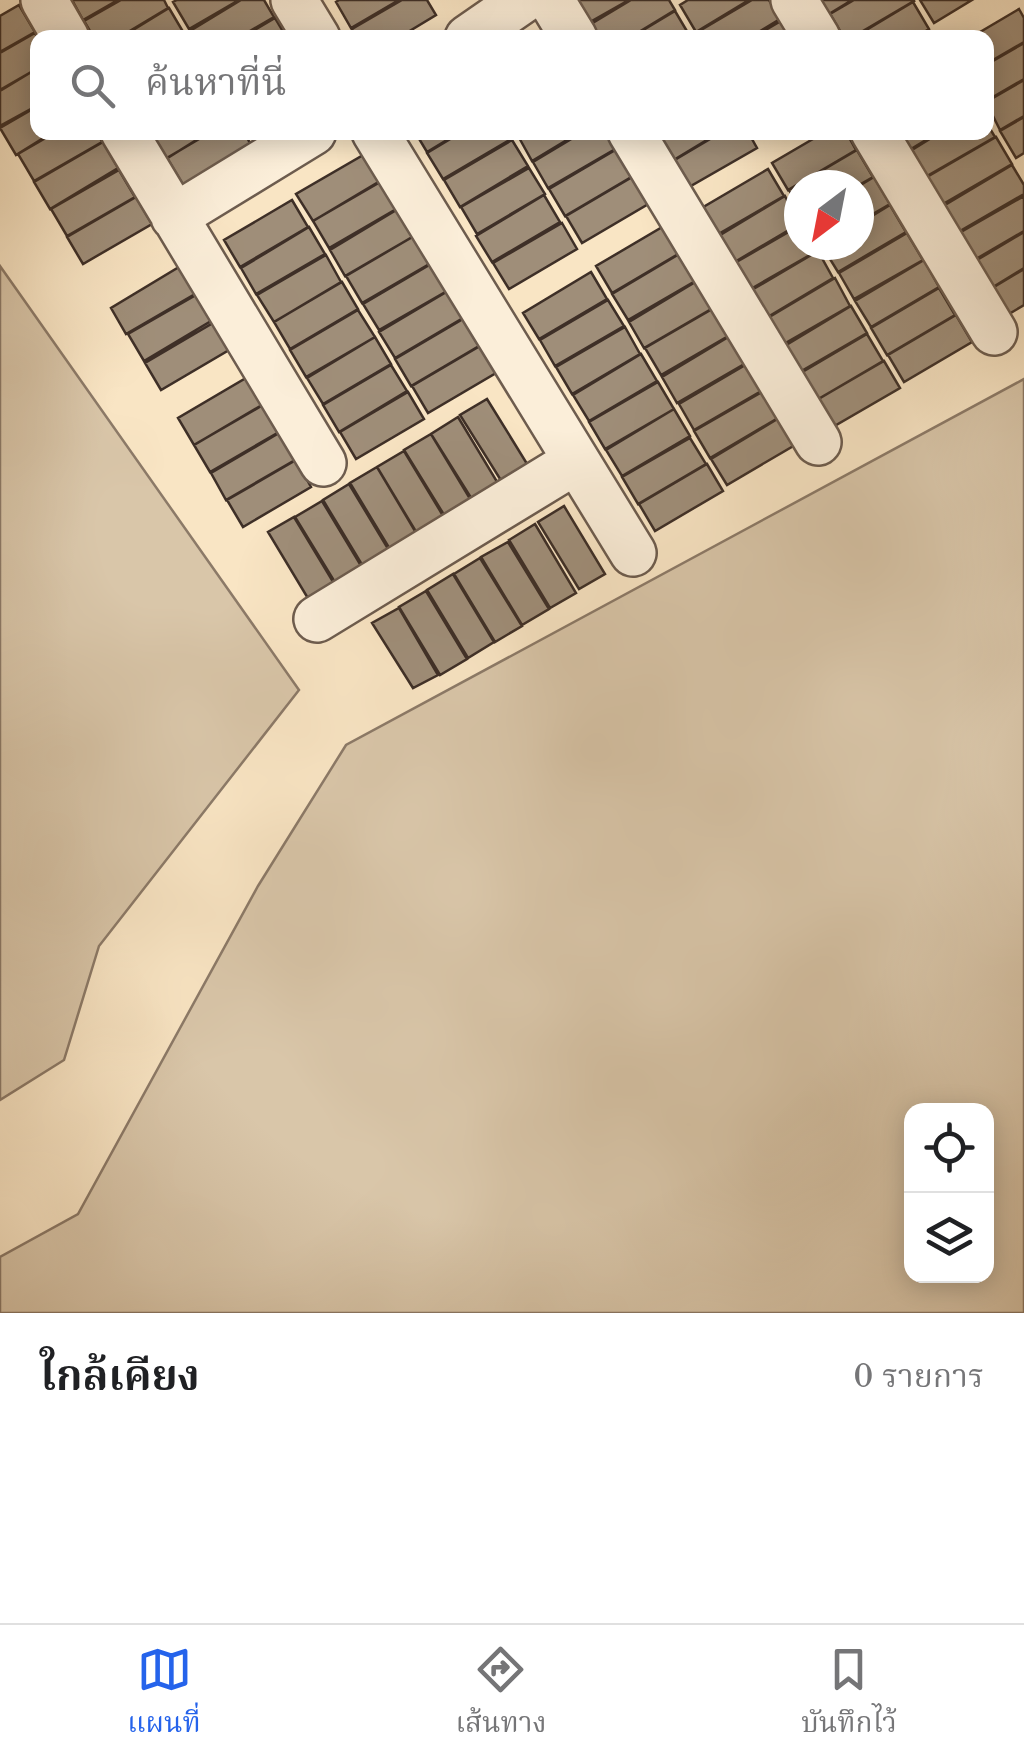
<!DOCTYPE html>
<html lang="th">
<head>
<meta charset="utf-8">
<style>
  :root { --surface:#fff; --page:#f6f6f6; --text:#202124; --muted:#757577; --line:#e0e0e0; --accent:#2563eb }
  body { margin:0; font-family:"Libre Caslon Text","Noto Serif Thai",serif; background:var(--page); color:var(--text) }
  .controls { position:absolute; right:30px; bottom:30px; display:grid; overflow:hidden; border-radius:20px; box-shadow:0 5px 25px #0003 }
  .controls button { width:90px; height:90px; display:grid; place-items:center; padding:0; border:0; border-bottom:2px solid var(--line); background:var(--surface); color:var(--text); font:50px sans-serif }
  .compass { position:absolute; left:784px; top:170px; width:90px; height:90px; border-radius:50%; background:var(--surface); box-shadow:0 5px 25px #0003; rotate:212deg }
  .list { margin:0; padding:0; list-style:none }
  h2 { display:flex; justify-content:space-between; align-items:center; height:130px; margin:0; padding:0 40px; font-size:42px }
  h2 small { font-size:32px; font-weight:400; color:var(--muted) }
  .icon { flex:none; width:55px; height:55px; fill:none; stroke:currentColor; stroke-width:2; stroke-linecap:round; stroke-linejoin:round }
  .map { position:relative; flex:none; width:1024px; height:1313px; overflow:hidden }
  .search { position:absolute; background:var(--surface); box-shadow:0 5px 25px #0003; left:30px; right:30px; top:30px; height:110px; display:flex; align-items:center; gap:25px; box-sizing:border-box; padding:0 35px; border-radius:20px; color:var(--muted); font-size:38px }
  .sheet { height:310px; background:var(--surface) }
  nav { display:flex; justify-content:space-around; align-items:center; box-sizing:border-box; height:140px; border-top:2px solid var(--line); background:var(--surface); font-size:28px; color:var(--muted) }
  nav a { display:grid; justify-items:center; gap:5px }
  nav .on { color:var(--accent) }
  .map>svg:first-child { display:block }
  .green { fill:#d9c6a9; stroke:#8c7a68; stroke-width:2.5; fill-rule:evenodd }
  .building { fill:#9f8e79; stroke:#3e2f27; stroke-width:2.5 }
  .lines { fill:none; stroke-linecap:round; stroke-linejoin:round }
  .minor-casing { stroke:#6d5c4e; stroke-width:50 }
  .minor { stroke:#fbeed9; stroke-width:45 }
</style>
</head>
<body>
<div class="map">
<svg width="1024" height="1313" viewBox="0 0 1024 1313">
  <rect width="100%" height="100%" fill="#f9e5c4"/>
  <filter id="stains"><feTurbulence type="fractalNoise" baseFrequency=".002" numOctaves="4"/><feColorMatrix values="0 0 0 0 .2 0 0 0 0 .09 0 0 0 0 .02 0 0 0 .5 -.17"/></filter>
  <radialGradient id="worn" r=".72"><stop offset=".6" stop-color="#630" stop-opacity="0"/><stop offset="1" stop-color="#630" stop-opacity=".3"/></radialGradient>
  <path class="green" d="M 0,266 L 299,690 L 99,946 L 64,1060 L 0,1100 Z
    M 1024,379 L 1024,1313 L 0,1313 L 0,1257 L 78,1214 L 258,886 L 346,745 ZM 912,1110 L 986,1110 L 986,1276 L 912,1276 Z"/>
  <path class="building" d="M 72,0 L 118,0 L 83,20 Z
    M 121,0 L 164,0 L 168,8 L 118,38 L 94,38 L 84,21 Z
    M 177,0 L 239,0 L 189,29 L 173,2 Z
    M 241,0 L 264,0 L 274,17 L 238,38 L 194,38 L 190,31 Z
    M 339,0 L 399,0 L 351,28 L 336,2 Z
    M 402,0 L 427,0 L 436,15 L 398,38 L 357,38 L 352,29 Z
    M 577,0 L 629,0 L 590,22 Z
    M 631,0 L 669,0 L 675,10 L 629,38 L 599,38 L 591,24 Z
    M 688,0 L 749,0 L 696,32 L 680,5 Z
    M 752,0 L 769,0 L 780,19 L 749,38 L 699,38 L 696,33 Z
    M 821,0 L 852,0 L 829,14 Z
    M 854,0 L 913,0 L 914,1 L 851,38 L 844,38 L 830,14 Z
    M 920,0 L 972,0 L 934,23 Z
    M 913,2 L 929,29 L 914,38 L 853,38 Z
    M 19,5 L 35,32 L 0,52 L 0,16 Z
    M 169,8 L 185,35 L 180,38 L 120,38 Z
    M 1019,9 L 1024,18 L 1024,42 L 986,64 L 986,38 L 970,38 Z
    M 675,11 L 691,38 L 630,38 Z
    M 275,18 L 287,38 L 241,38 Z
    M 781,21 L 791,38 L 752,38 Z
    M 35,33 L 38,38 L 38,68 L 0,90 L 0,53 Z
    M 1024,43 L 1024,79 L 986,101 L 986,65 Z
    M 38,68 L 38,105 L 0,126 L 0,91 Z
    M 1024,80 L 1024,116 L 1000,130 L 986,102 Z
    M 38,106 L 38,132 L 53,132 L 16,155 L 0,128 Z
    M 1024,117 L 1024,153 L 1016,158 L 1000,131 Z
    M 986,122 L 995,137 L 927,176 L 912,150 L 941,132 L 986,132 Z
    M 56,132 L 97,132 L 102,142 L 34,181 L 18,154 Z
    M 150,132 L 209,132 L 166,159 Z
    M 211,132 L 244,132 L 251,145 L 183,185 L 167,158 Z
    M 415,132 L 460,132 L 427,152 Z
    M 462,132 L 507,132 L 511,139 L 443,179 L 427,153 Z
    M 520,132 L 580,132 L 532,161 L 517,134 Z
    M 583,132 L 608,132 L 617,148 L 548,188 L 533,162 Z
    M 659,132 L 720,132 L 672,161 L 656,134 Z
    M 722,132 L 748,132 L 757,148 L 689,187 L 673,161 Z
    M 825,132 L 846,132 L 856,150 L 788,190 L 772,163 Z
    M 901,132 L 939,132 L 911,149 Z
    M 996,137 L 1012,164 L 943,204 L 927,177 Z
    M 512,140 L 528,166 L 460,207 L 444,180 Z
    M 103,142 L 118,168 L 50,209 L 34,182 Z
    M 617,149 L 633,176 L 565,216 L 549,189 Z
    M 857,150 L 873,177 L 859,185 L 799,185 L 799,207 L 789,190 Z
    M 365,154 L 380,181 L 313,221 L 296,194 Z
    M 1012,165 L 1024,185 L 1024,194 L 960,231 L 945,205 Z
    M 529,168 L 545,194 L 477,234 L 461,207 Z
    M 768,169 L 784,196 L 715,236 L 700,209 Z
    M 119,170 L 135,197 L 67,236 L 51,209 Z
    M 634,176 L 650,203 L 582,243 L 566,216 Z
    M 874,177 L 890,204 L 859,222 L 859,186 Z
    M 382,181 L 398,208 L 329,248 L 313,221 Z
    M 544,195 L 560,222 L 492,262 L 476,236 Z
    M 785,196 L 799,224 L 733,263 L 717,237 Z
    M 1024,196 L 1024,231 L 976,259 L 961,232 Z
    M 136,197 L 152,224 L 83,264 L 67,237 Z
    M 292,200 L 308,227 L 240,267 L 224,240 Z
    M 890,205 L 906,232 L 838,272 L 822,246 L 859,245 L 859,224 Z
    M 398,209 L 414,236 L 345,276 L 330,250 Z
    M 562,223 L 577,249 L 509,289 L 493,263 Z
    M 664,226 L 680,253 L 612,293 L 596,266 Z
    M 799,226 L 799,245 L 814,245 L 817,251 L 749,290 L 733,264 Z
    M 309,227 L 325,254 L 256,294 L 241,268 Z
    M 1024,232 L 1024,268 L 993,287 L 977,260 Z
    M 907,233 L 923,260 L 854,299 L 839,273 Z
    M 414,236 L 431,263 L 362,303 L 346,276 Z
    M 818,251 L 833,278 L 766,318 L 750,291 Z
    M 681,253 L 697,280 L 628,320 L 612,294 Z
    M 326,255 L 341,282 L 274,322 L 257,295 Z
    M 924,260 L 939,287 L 871,327 L 855,301 Z
    M 431,264 L 447,291 L 379,330 L 363,304 Z
    M 179,267 L 195,294 L 126,334 L 111,308 Z
    M 1024,269 L 1024,305 L 1009,314 L 994,287 Z
    M 591,272 L 607,299 L 539,339 L 523,313 Z
    M 835,278 L 850,306 L 782,345 L 766,319 Z
    M 697,281 L 713,308 L 644,348 L 629,322 Z
    M 342,282 L 358,309 L 290,349 L 274,322 Z
    M 939,288 L 955,315 L 887,355 L 871,328 Z
    M 448,291 L 463,318 L 395,358 L 379,332 Z
    M 196,295 L 211,321 L 144,361 L 128,334 Z
    M 608,300 L 624,326 L 555,366 L 540,340 Z
    M 851,306 L 867,333 L 798,373 L 783,347 Z
    M 714,308 L 730,335 L 661,375 L 645,348 Z
    M 358,310 L 375,337 L 306,377 L 290,350 Z
    M 956,315 L 972,342 L 904,382 L 888,355 Z
    M 463,319 L 479,346 L 411,386 L 395,359 Z
    M 213,323 L 229,350 L 161,390 L 145,363 Z
    M 625,327 L 640,354 L 572,394 L 556,367 Z
    M 867,334 L 883,361 L 815,401 L 799,374 Z
    M 730,336 L 746,363 L 677,403 L 662,377 Z
    M 375,337 L 391,364 L 323,404 L 307,378 Z
    M 480,346 L 496,373 L 428,413 L 412,386 Z
    M 641,354 L 657,381 L 589,421 L 573,395 Z
    M 884,361 L 900,388 L 831,428 L 815,401 Z
    M 747,364 L 763,390 L 694,430 L 679,404 Z
    M 391,365 L 407,391 L 339,432 L 323,405 Z
    M 246,378 L 262,405 L 194,445 L 178,418 Z
    M 658,382 L 674,409 L 605,449 L 589,422 Z
    M 408,392 L 424,419 L 356,459 L 340,432 Z
    M 762,392 L 778,418 L 710,458 L 694,431 Z
    M 487,399 L 529,467 L 502,482 L 460,415 Z
    M 263,405 L 279,432 L 210,472 L 194,445 Z
    M 674,409 L 690,436 L 622,476 L 606,450 Z
    M 458,417 L 499,485 L 473,501 L 431,434 Z
    M 779,418 L 795,445 L 727,485 L 711,459 Z
    M 279,433 L 295,460 L 226,500 L 211,473 Z
    M 431,434 L 472,502 L 446,518 L 404,450 Z
    M 690,438 L 706,464 L 638,504 L 622,477 Z
    M 404,451 L 445,519 L 418,535 L 377,467 Z
    M 296,460 L 311,487 L 243,527 L 227,500 Z
    M 707,464 L 723,491 L 655,531 L 639,504 Z
    M 377,467 L 418,536 L 391,551 L 350,483 Z
    M 349,484 L 390,552 L 364,568 L 323,500 Z
    M 322,501 L 363,569 L 336,584 L 295,517 Z
    M 564,506 L 605,574 L 579,589 L 538,522 Z
    M 294,517 L 335,585 L 309,600 L 268,532 Z
    M 535,524 L 576,593 L 550,608 L 509,540 Z
    M 508,542 L 549,609 L 522,625 L 481,557 Z
    M 480,558 L 522,626 L 495,642 L 454,574 Z
    M 453,574 L 494,642 L 468,658 L 427,590 Z
    M 426,591 L 467,659 L 440,675 L 399,607 Z
    M 399,608 L 438,675 L 413,688 L 372,623 Z"/>
  <g class="lines">
    <defs>
      <path id="minor" d="M 44,0 L 66,38
        M 294,0 L 317,38
        M 551,0 L 574,38
        M 794,0 L 817,38
        M 468,38 L 523,0
        M 124,132 L 323,463
        M 375,132 L 633,553
        M 631,132 L 818,442
        M 874,132 L 994,332
        M 174,217 L 313,132
        M 317,619 L 576,461"/>
    </defs>
    <use href="#minor" class="minor-casing"/>
    <use href="#minor" class="minor"/>
  </g>
  <rect width="100%" height="100%" filter="url(#stains)"/>
  <rect width="100%" height="100%" fill="url(#worn)"/>
</svg>
<div class="controls">
<button><svg class="icon" aria-label="locate" viewBox="0 0 24 24"><circle cx="12" cy="12" r="6"/><path d="M12 2v4M12 18v4M2 12h4M18 12h4"/></svg></button>
<button><svg class="icon" aria-label="layers" viewBox="0 0 24 24"><path d="M12 4l9 5-9 5-9-5zM3 14l9 5 9-5"/></svg></button>
</div>
<svg class="compass" viewBox="-18 -18 36 36"><path d="M0-13l5 13h-10z" fill="#e53935"/><path d="M0 13l5-13h-10z" fill="#757577"/></svg>
<div class="search"><svg class="icon" aria-label="search" viewBox="0 0 24 24"><circle cx="10" cy="10" r="6"/><path d="M15 15l6 6"/></svg>ค้นหาที่นี่</div>
</div>
<section class="sheet">
<h2>ใกล้เคียง<small>0 รายการ</small></h2>
<ul class="list">
</ul>
</section>
<nav>
<a class="on"><svg class="icon" aria-label="map" viewBox="0 0 24 24"><path d="M3 6l6-2 6 2 6-2v14l-6 2-6-2-6 2zM9 4v14M15 6v14"/></svg>แผนที่</a>
<a><svg class="icon" aria-label="directions" viewBox="0 0 24 24"><path d="M12 3l9 9-9 9-9-9zM9 14v-3h6M13 9l2 2-2 2"/></svg>เส้นทาง</a>
<a><svg class="icon" aria-label="saved" viewBox="0 0 24 24"><path d="M7 4h10v16l-5-4-5 4z"/></svg>บันทึกไว้</a>
</nav>
</body>
</html>
